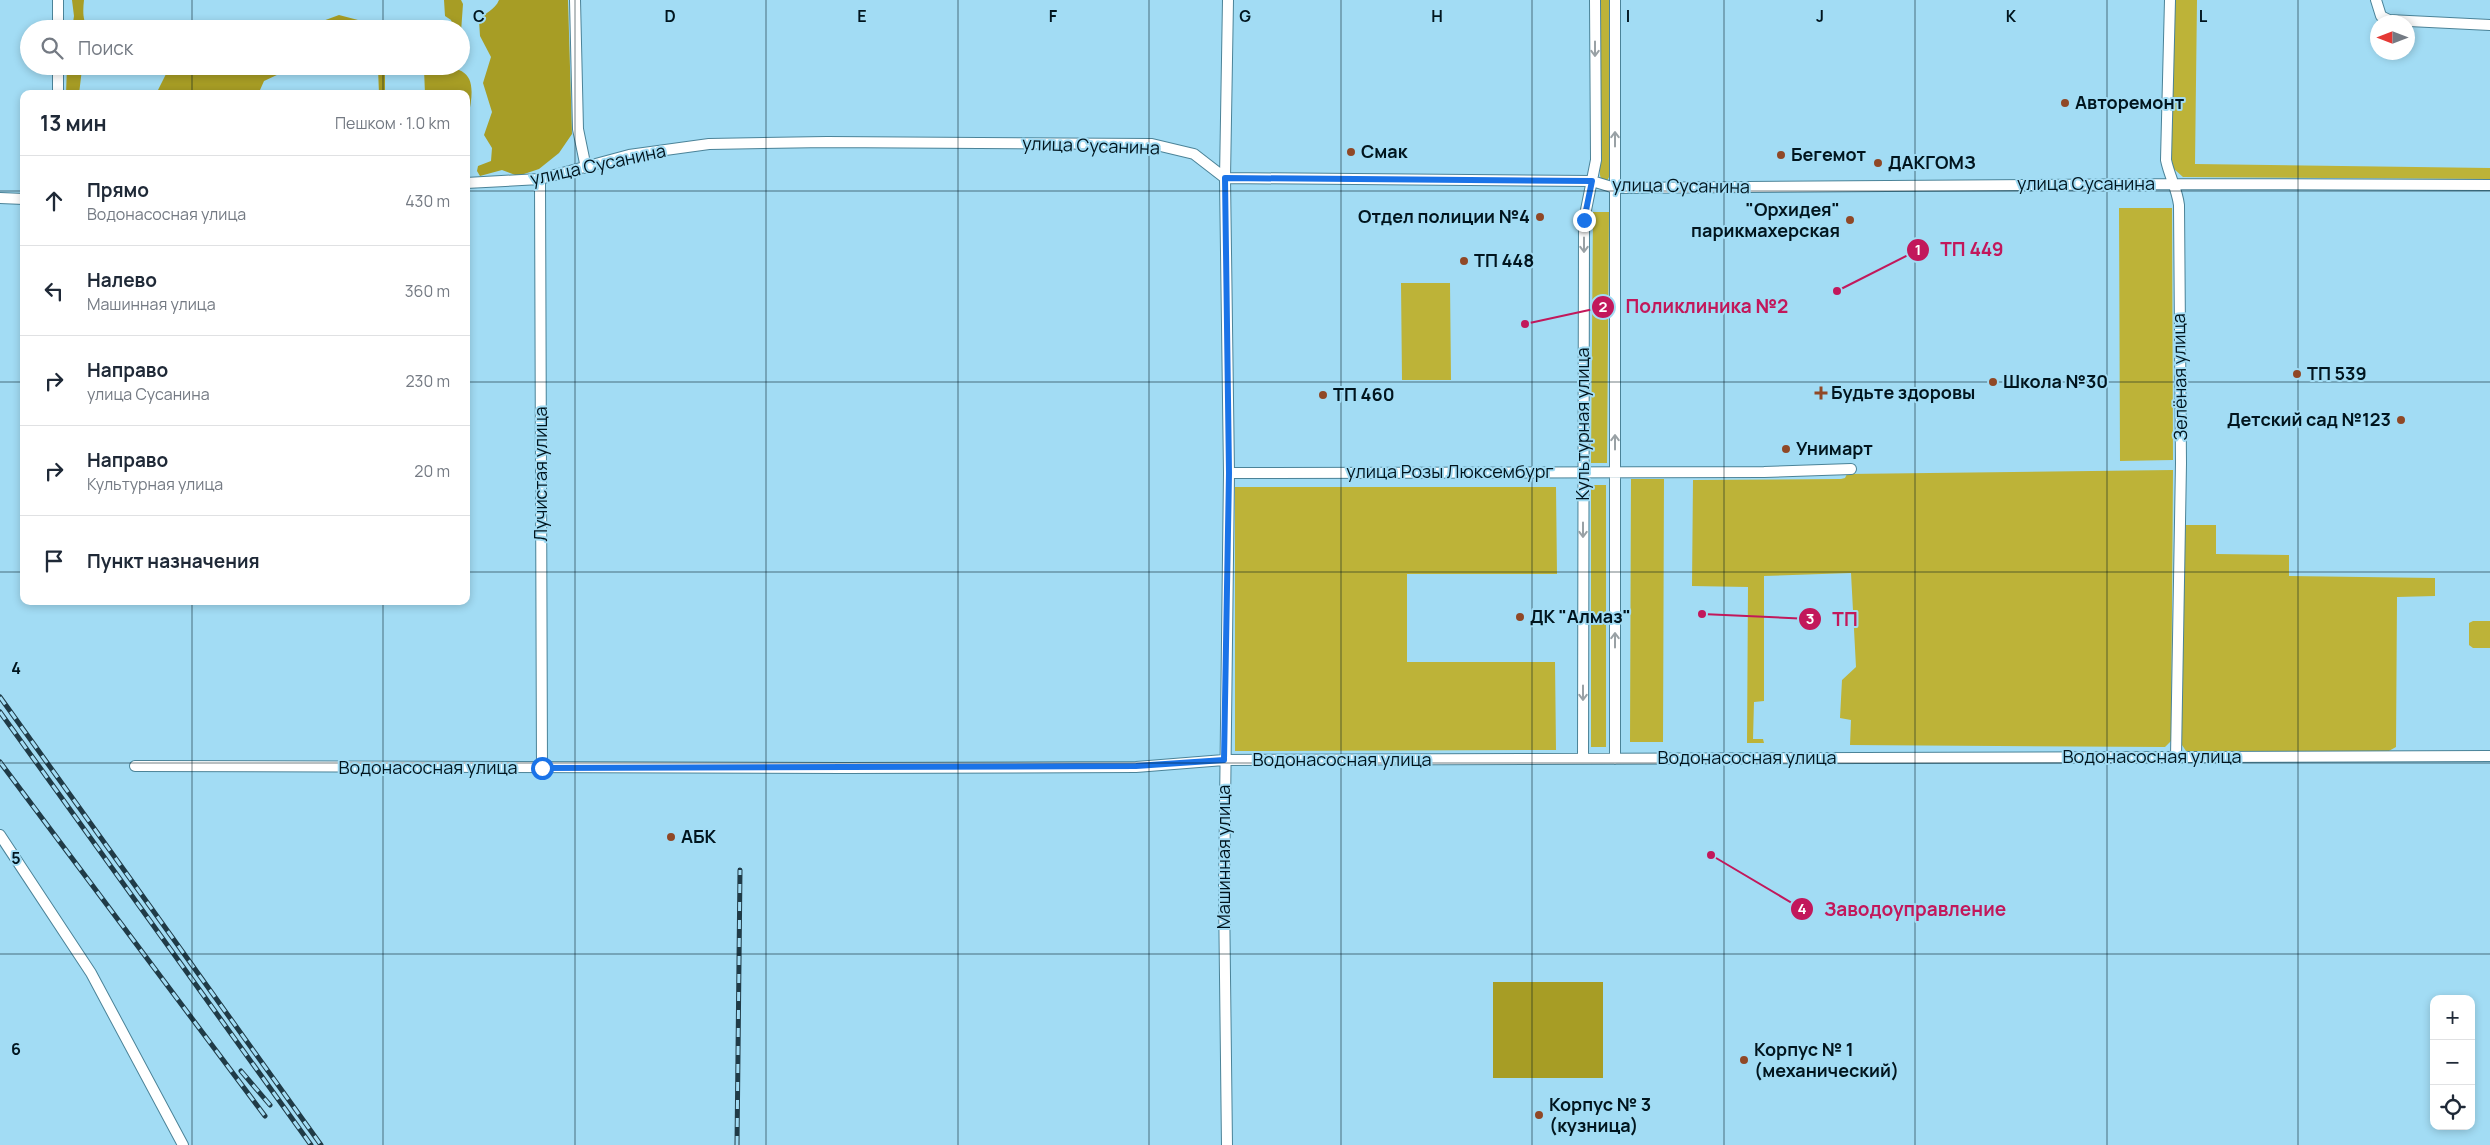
<!DOCTYPE html>
<html lang="ru">
<head>
<meta charset="utf-8">
<style>
  :root { --surface:#fff; --page:#f6f6f7; --text:#1f2937; --muted:#747a83; --line:#e0e1e3 }
  body { margin:0; font-family:Manrope,sans-serif; background:var(--page); color:var(--text) }
  .controls { position:absolute; right:15px; bottom:15px; display:grid; overflow:hidden; border-radius:10px; box-shadow:0 2px 8px #0003 }
  .controls button { width:45px; height:45px; display:grid; place-items:center; padding:0; border:0; border-bottom:1px solid var(--line); background:var(--surface); color:var(--text); font:25px sans-serif }
  .compass { position:absolute; left:2370px; top:15px; width:45px; height:45px; border-radius:50%; background:var(--surface); box-shadow:0 2px 8px #0003; rotate:270deg }
  .stop { position:absolute; width:15px; height:15px; margin:-11px; border:4px solid #1a73e8; border-radius:50%; background:#fff }
  .stop.end { background:#1a73e8; border-color:#fff; box-shadow:0 1px 5px #0008 }
  .list { margin:0; padding:0; list-style:none }
  h2 { display:flex; justify-content:space-between; align-items:center; height:65px; margin:0; padding:0 20px; font-size:21px }
  h2 small { font-size:16px; font-weight:400; color:var(--muted) }
  .list li { display:grid; grid-template-columns:32px 1fr auto; gap:15px; align-items:center; box-sizing:border-box; height:90px; padding:0 20px; border-top:1px solid var(--line) }
  .list b { display:block; font-size:19px; white-space:nowrap }
  .list p { margin:0; font-size:16px; white-space:nowrap; color:var(--muted) }
  .list em { font-size:16px; font-style:normal; color:var(--muted) }
  .icon { flex:none; width:28px; height:28px; fill:none; stroke:currentColor; stroke-width:2; stroke-linecap:round; stroke-linejoin:round }
  .map { position:relative; flex:none; width:2490px; height:1145px; overflow:hidden }
  .search { position:absolute; background:var(--surface); box-shadow:0 2px 8px #0003; left:20px; top:20px; width:450px; height:55px; display:flex; align-items:center; gap:12px; box-sizing:border-box; padding:0 18px; border-radius:28px; color:var(--muted); font-size:19px }
  .panel { position:absolute; background:var(--surface); box-shadow:0 2px 8px #0003; left:20px; top:90px; width:450px; height:515px; border-radius:10px }
  .map>svg:first-child { display:block }
  .green { fill:#bdb338 }
  .forest { fill:#a79d25 }
  .lines { fill:none; stroke-linecap:round; stroke-linejoin:round }
  .minor-casing { stroke:#4b8398; stroke-width:12 }
  .minor { stroke:#fff; stroke-width:10 }
  .rail-casing { stroke:#203b47; stroke-width:5 }
  .rail { stroke:#a2dcf4; stroke-width:3; stroke-dasharray:9; stroke-linecap:butt }
  .oneway { stroke:#99a1a5 }
  .route { stroke:#1a73e8; stroke-width:6 }
  .grid { fill:none; stroke:#01151e; stroke-width:1; stroke-opacity:0.55 }
  .poi-dot { fill:#904826; stroke:#a2dcf4; stroke-width:2 }
  .labels { text-anchor:middle; stroke-width:4; stroke-linejoin:round; paint-order:stroke }
  .poi-label { font-size:18px; font-weight:bold; fill:#01151e; stroke:#a2dcf4; text-anchor:start }
  .street-label { font-size:18px; fill:#01151e; stroke:#a2dcf4 }
  .grid-label { font-size:16px; text-anchor:middle; font-weight:bold; fill:#01151e; stroke:#a2dcf4; stroke-width:4; stroke-linejoin:round; paint-order:stroke }
  .leader { fill:none; stroke:#c2185b; stroke-width:2 }
  .callout-dot { fill:#c2185b; stroke:#a2dcf4; stroke-width:2 }
  .mark-label { font-size:15px; text-anchor:middle; font-weight:bold; fill:#fff }
  .callout-label { font-size:19px; text-anchor:middle; font-weight:bold; fill:#c2185b; stroke:#a2dcf4; stroke-width:4; stroke-linejoin:round; paint-order:stroke }
</style>
</head>
<body>
<div class="map">
<svg width="2490" height="1145" viewBox="0 0 2490 1145">
  <rect width="100%" height="100%" fill="#a2dcf4"/>
  <path class="green" d="M 1600,0 L 1610,0 L 1610,175 L 1607,181 L 1601,179 L 1600,175 Z
    M 2174,0 L 2197,0 L 2195,164 L 2490,168 L 2490,179 L 2183,177 L 2173,168 L 2171,160 Z
    M 2119,208 L 2172,208 L 2173,460 L 2120,461 Z
    M 1593,212 L 1609,212 L 1607,463 L 1591,463 Z
    M 1401,283 L 1450,283 L 1451,380 L 1402,380 Z
    M 2173,470 L 2171,741 L 2165,747 L 1850,745 L 1851,720 L 1840,718 L 1842,680 L 1856,667 L 1851,573 L 1764,576 L 1764,701 L 1754,702 L 1753,739 L 1763,739 L 1764,743 L 1747,743 L 1748,587 L 1692,586 L 1693,480 L 1841,479 L 1845,478 L 1847,474 Z
    M 1631,479 L 1664,479 L 1663,742 L 1630,742 Z
    M 1591,485 L 1606,485 L 1606,747 L 1591,747 Z
    M 1235,487 L 1556,487 L 1557,574 L 1407,574 L 1407,662 L 1555,662 L 1556,750 L 1235,751 Z
    M 2184,525 L 2216,525 L 2216,554 L 2289,555 L 2289,576 L 2435,578 L 2435,596 L 2397,597 L 2396,747 L 2387,752 L 2186,751 L 2180,742 Z
    M 2473,621 L 2490,621 L 2490,648 L 2473,648 L 2469,645 L 2469,623 Z"/>
  <path class="forest" d="M 72,0 L 84,0 C 83,10 82,21 89,29 L 72,29 L 74,16 Z
    M 444,0 L 461,0 L 463,4 L 461,32 L 461,29 L 454,29 L 451,20 L 445,16 Z
    M 499,0 L 568,0 L 572,134 L 559,153 L 539,169 L 518,176 L 502,170 L 480,176 L 477,171 L 478,166 L 491,161 L 492,148 L 484,135 L 492,112 L 483,83 L 491,57 L 480,36 L 479,21 C 485,12 495,10 499,0 Z
    M 339,15 L 358,20 L 373,29 L 317,29 L 320,22 Z
    M 67,66 L 141,66 L 141,67 L 82,69 L 79,94 L 66,94 Z
    M 174,66 L 282,66 L 279,74 L 264,81 L 260,90 L 266,94 L 156,94 L 167,72 Z
    M 354,66 L 385,66 L 385,94 L 379,94 L 378,68 L 359,70 Z
    M 428,66 C 471,66 477,76 468,118 C 467,125 468,131 466,138 L 466,94 L 425,94 L 424,69 Z
    M 1493,982 L 1603,982 L 1603,1078 L 1493,1078 Z"/>
  <g class="lines">
    <defs>
      <path id="minor" d="M 575,0 L 578,129 L 586,168
        M 1615,0 L 1615,759
        M 2170,0 L 2166,160 C 2169,175 2177,189 2179,205 L 2181,463 L 2176,757
        M 2376,0 L 2381,16 L 2389,20 L 2490,25
        M 58,29 L 58,0
        M 58,94 L 58,66
        M 540,179 L 542,768
        M 466,183 L 540,179 L 629,155 L 709,144 L 827,142 L 1152,144 L 1194,154 L 1225,178 L 1592,181 L 1615,188 L 2175,184 L 2490,185
        M 0,198 L 24,199
        M 1229,473 L 1764,472 L 1851,469
        M 1583,759 L 1584,220 L 1596,160 L 1595,0
        M 135,766 L 845,768 L 1136,767 L 1224,760 L 2490,756
        M 0,835 L 91,973 L 183,1145
        M 1227,1145 L 1224,892 L 1229,473 L 1225,178 L 1228,0"/>
    </defs>
    <use href="#minor" class="minor-casing"/>
    <use href="#minor" class="minor"/>
    <defs>
      <path id="rail" d="M 0,697 L 321,1145
        M 0,712 L 311,1145
        M 0,762 L 265,1116
        M 241,1071 L 270,1105
        M 737,1145 L 740,870"/>
    </defs>
    <use href="#rail" class="rail-casing"/>
    <use href="#rail" class="rail"/>
  </g>
  <defs><path id="oneway-shaft" d="M-6 0H5M1.5-3L5.5 0L1.5 3" fill="none" stroke-width="1.6" stroke-linecap="round" stroke-linejoin="round" transform="scale(1.25)"/></defs>
  <g class="oneway">
    <use href="#oneway-shaft" transform="translate(1595 49) rotate(90)"/>
    <use href="#oneway-shaft" transform="translate(1615 139) rotate(-90)"/>
    <use href="#oneway-shaft" transform="translate(1584 245) rotate(90)"/>
    <use href="#oneway-shaft" transform="translate(1615 442) rotate(-90)"/>
    <use href="#oneway-shaft" transform="translate(1583 530) rotate(90)"/>
    <use href="#oneway-shaft" transform="translate(1615 640) rotate(-90)"/>
    <use href="#oneway-shaft" transform="translate(1583 693) rotate(90)"/>
  </g>
  <g class="lines">
    <path class="route" d="M 542,768 L 1136,766 L 1224,760 L 1229,473 L 1225,178 L 1592,181 L 1584,220"/>
  </g>
  <path class="grid" d="M 192,0 L 192,29M 383,0 L 383,29M 575,0 L 575,1145M 766,0 L 766,1145M 958,0 L 958,1145M 1149,0 L 1149,1145M 1341,0 L 1341,1145M 1532,0 L 1532,1145M 1724,0 L 1724,1145M 1915,0 L 1915,1145M 2107,0 L 2107,1145M 2298,0 L 2298,1145M 192,66 L 192,94M 383,66 L 383,94M 0,191 L 24,191M 466,191 L 2490,191M 0,382 L 24,382M 466,382 L 2490,382M 0,572 L 24,572M 466,572 L 2490,572M 192,601 L 192,1145M 383,601 L 383,1145M 0,763 L 2490,763M 0,954 L 2490,954"/>
  <g class="poi-dot">
    <circle cx="2065" cy="103" r="5"/>
    <circle cx="1351" cy="152" r="5"/>
    <circle cx="1781" cy="155" r="5"/>
    <circle cx="1878" cy="163" r="5"/>
    <circle cx="1540" cy="217" r="5"/>
    <circle cx="1850" cy="220" r="5"/>
    <circle cx="1464" cy="261" r="5"/>
    <circle cx="2297" cy="374" r="5"/>
    <circle cx="1993" cy="382" r="5"/>
    <path d="M1818.5 385.5h5v5h5v5h-5v5h-5v-5h-5v-5h5z"/>
    <circle cx="1323" cy="395" r="5"/>
    <circle cx="2401" cy="420" r="5"/>
    <circle cx="1786" cy="449" r="5"/>
    <circle cx="1520" cy="617" r="5"/>
    <circle cx="671" cy="837" r="5"/>
    <circle cx="1744" cy="1060" r="5"/>
    <circle cx="1539" cy="1115" r="5"/>
  </g>
  <g class="labels">
    <g class="poi-label">
      <text x="2075" y="109">Авторемонт</text>
      <text x="1361" y="158">Смак</text>
      <text x="1791" y="161">Бегемот</text>
      <text x="1888" y="169">ДАКГОМЗ</text>
      <text x="1840" y="216" text-anchor="end">"Орхидея"<tspan x="1840" dy="21">парикмахерская</tspan></text>
      <text x="1530" y="223" text-anchor="end">Отдел полиции №4</text>
      <text x="1474" y="267">ТП 448</text>
      <text x="2307" y="380">ТП 539</text>
      <text x="2003" y="388">Школа №30</text>
      <text x="1831" y="399">Будьте здоровы</text>
      <text x="1333" y="401">ТП 460</text>
      <text x="2391" y="426" text-anchor="end">Детский сад №123</text>
      <text x="1796" y="455">Унимарт</text>
      <text x="1530" y="623">ДК "Алмаз"</text>
      <text x="681" y="843">АБК</text>
      <text x="1754" y="1056">Корпус № 1<tspan x="1754" dy="21">(механический)</tspan></text>
      <text x="1549" y="1111">Корпус № 3<tspan x="1549" dy="21">(кузница)</tspan></text>
    </g>
    <g class="street-label">
      <text transform="translate(1091 146) rotate(2)" y="6">улица Сусанина</text>
      <text transform="translate(598 165) rotate(-12)" y="6">улица Сусанина</text>
      <text x="2086" y="190">улица Сусанина</text>
      <text transform="translate(1681 186) rotate(1)" y="6">улица Сусанина</text>
      <text transform="translate(2180 377) rotate(-91)" y="6">Зелёная улица</text>
      <text transform="translate(1583 424) rotate(-90)" y="6">Культурная улица</text>
      <text x="1450" y="478">улица Розы Люксембург</text>
      <text transform="translate(541 474) rotate(-90)" y="6">Лучистая улица</text>
      <text x="2152" y="763">Водонасосная улица</text>
      <text x="1747" y="764">Водонасосная улица</text>
      <text x="1342" y="766">Водонасосная улица</text>
      <text x="428" y="774">Водонасосная улица</text>
      <text transform="translate(1224 857) rotate(-90)" y="6">Машинная улица</text>
    </g>
  </g>
  <g class="grid-label">
    <text x="479" y="22">C</text>
    <text x="670" y="22">D</text>
    <text x="862" y="22">E</text>
    <text x="1053" y="22">F</text>
    <text x="1245" y="22">G</text>
    <text x="1437" y="22">H</text>
    <text x="1628" y="22">I</text>
    <text x="1820" y="22">J</text>
    <text x="2011" y="22">K</text>
    <text x="2203" y="22">L</text>
    <text x="16" y="674">4</text>
    <text x="16" y="864">5</text>
    <text x="16" y="1055">6</text>
  </g>
  <path class="leader" d="M1837 291L1918 250M1525 324L1603 307M1702 614L1810 619M1711 855L1802 909"/>
  <g class="callout-dot">
    <circle cx="1837" cy="291" r="5"/>
    <circle cx="1525" cy="324" r="5"/>
    <circle cx="1702" cy="614" r="5"/>
    <circle cx="1711" cy="855" r="5"/>
    <circle cx="1918" cy="250" r="12"/>
    <circle cx="1603" cy="307" r="12"/>
    <circle cx="1810" cy="619" r="12"/>
    <circle cx="1802" cy="909" r="12"/>
  </g>
  <g class="mark-label">
    <text x="1918" y="255">1</text>
    <text x="1603" y="312">2</text>
    <text x="1810" y="624">3</text>
    <text x="1802" y="914">4</text>
  </g>
  <g class="callout-label">
    <text x="1972" y="256">ТП 449</text>
    <text x="1707" y="313">Поликлиника №2</text>
    <text x="1845" y="626">ТП</text>
    <text x="1915" y="916">Заводоуправление</text>
  </g>
</svg>
<div class="controls">
<button>+</button>
<button>−</button>
<button><svg class="icon" aria-label="locate" viewBox="0 0 24 24"><circle cx="12" cy="12" r="6"/><path d="M12 2v4M12 18v4M2 12h4M18 12h4"/></svg></button>
</div>
<svg class="compass" viewBox="-18 -18 36 36"><path d="M0-13l5 13h-10z" fill="#e53935"/><path d="M0 13l5-13h-10z" fill="#747a83"/></svg>
<div class="stop" style="left:542px;top:768px"></div>
<div class="stop end" style="left:1584px;top:220px"></div>
<div class="search"><svg class="icon" aria-label="search" viewBox="0 0 24 24"><circle cx="10" cy="10" r="6"/><path d="M15 15l6 6"/></svg>Поиск</div>
<section class="panel">
<h2>13 мин<small>Пешком · 1.0 km</small></h2>
<ul class="list">
<li><svg class="icon" aria-label="ahead" viewBox="0 0 24 24"><path d="M12 20V5M6 11l6-6 6 6"/></svg><div><b>Прямо</b><p>Водонасосная улица</p></div><em>430 m</em></li>
<li><svg class="icon" aria-label="left" viewBox="0 0 24 24"><path d="M17 20v-9H6M10 6l-5 5 5 5"/></svg><div><b>Налево</b><p>Машинная улица</p></div><em>360 m</em></li>
<li><svg class="icon" aria-label="right" viewBox="0 0 24 24"><path d="M7 20v-9h11M14 6l5 5-5 5"/></svg><div><b>Направо</b><p>улица Сусанина</p></div><em>230 m</em></li>
<li><svg class="icon" aria-label="right" viewBox="0 0 24 24"><path d="M7 20v-9h11M14 6l5 5-5 5"/></svg><div><b>Направо</b><p>Культурная улица</p></div><em>20 m</em></li>
<li><svg class="icon" aria-label="arrive" viewBox="0 0 24 24"><path d="M6 21V4h12l-3 4 3 4H6"/></svg><div><b>Пункт назначения</b></div></li>
</ul>
</section>
</div>
</body>
</html>
